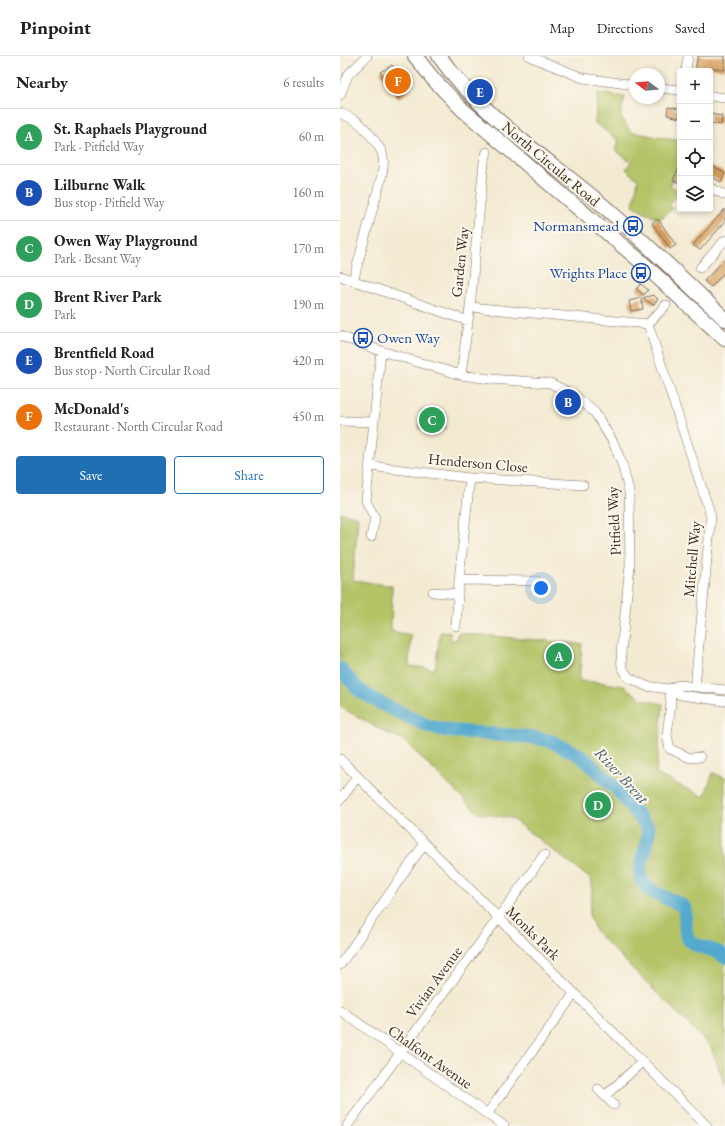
<!DOCTYPE html>
<html lang="en">
<head>
<meta charset="utf-8">
<style>
  :root { --surface:#fff; --page:#f6f6f6; --text:#202124; --muted:#757577; --line:#e0e0e0; --accent:#1f6fb2 }
  body { margin:0; font-family:"EB Garamond",serif; background:var(--page); color:var(--text) }
  .controls { position:absolute; right:12px; top:12px; display:grid; overflow:hidden; border-radius:4px; box-shadow:0 2px 6px #0003 }
  .controls button { width:36px; height:36px; display:grid; place-items:center; padding:0; border:0; border-bottom:1px solid var(--line); background:var(--surface); color:var(--text); font:20px sans-serif }
  .compass { position:absolute; left:289px; top:12px; width:36px; height:36px; border-radius:50%; background:var(--surface); box-shadow:0 2px 6px #0003; rotate:286deg }
  .you { position:absolute; left:201px; top:532px; width:14px; height:14px; margin:-10px; border:3px solid #fff; border-radius:50%; background:#1a73e8; box-shadow:0 0 0 6px #1a73e833 }
  .badge { display:grid; place-items:center; width:26px; height:26px; border-radius:50%; background:var(--accent); color:#fff; font-size:13px; font-weight:700 }
  .pin { position:absolute; translate:-50% -50%; border:2px solid #fff; box-shadow:0 1px 4px #0006 }
  .list { margin:0; padding:0; list-style:none }
  h2 { display:flex; justify-content:space-between; align-items:center; height:52px; margin:0; padding:0 16px; font-size:17px }
  h2 small { font-size:13px; font-weight:400; color:var(--muted) }
  .list li { display:grid; grid-template-columns:26px 1fr auto; gap:12px; align-items:center; box-sizing:border-box; height:56px; padding:0 16px; border-top:1px solid var(--line) }
  .list b { display:block; font-size:15px; white-space:nowrap }
  .list p { margin:0; font-size:13px; white-space:nowrap; color:var(--muted) }
  .list em { font-size:13px; font-style:normal; color:var(--muted) }
  .actions { display:flex; gap:8px; padding:12px 16px }
  .actions a { flex:1; padding:9px 0; border:1px solid var(--accent); border-radius:4px; text-align:center; font-size:14px; color:var(--accent) }
  .actions .main { background:var(--accent); color:#fff }
  .icon { flex:none; width:22px; height:22px; fill:none; stroke:currentColor; stroke-width:2; stroke-linecap:round; stroke-linejoin:round }
  .map { position:relative; flex:none; width:385px; height:1070px; overflow:hidden }
  header { display:flex; align-items:center; gap:24px; box-sizing:border-box; height:56px; padding:0 20px; background:var(--surface); border-bottom:1px solid var(--line) }
  header strong { font-size:19px }
  nav { display:flex; gap:22px; margin-inline-start:auto; font-size:14px }
  main { display:flex }
  aside { flex:1; background:var(--surface) }
  .map>svg:first-child { display:block }
  .green { fill:#b3c366; stroke:#777642 }
  .lines { fill:none; stroke-linecap:round; stroke-linejoin:round }
  .river { stroke:#53a9cf; stroke-width:14 }
  .building { fill:#d49a57 }
  .minor-casing { stroke:#7b6d5d; stroke-width:10 }
  .highway-casing { stroke:#7b6d5d; stroke-width:16 }
  .minor { stroke:#fff; stroke-width:9 }
  .highway { stroke:#fff; stroke-width:14 }
  .labels { text-anchor:middle; stroke-width:4; stroke-linejoin:round; paint-order:stroke }
  .street-label { font-size:15px; fill:#3b2a1e; stroke:#fbf7ec }
  .transit-label { font-size:15px; fill:#164399; stroke:#fbf7ec; text-anchor:end }
  .water-label { font-size:16px; font-style:italic; fill:#455d65; stroke:#fbf7ec }
</style>
</head>
<body>
<header>
<strong>Pinpoint</strong>
<nav><a>Map</a><a>Directions</a><a>Saved</a></nav>
</header>
<main>
<aside>
<h2>Nearby<small>6 results</small></h2>
<ul class="list">
<li><span class="badge" style="background:#2e9e5b">A</span><div><b>St. Raphaels Playground</b><p>Park · Pitfield Way</p></div><em>60 m</em></li>
<li><span class="badge" style="background:#1a4fb4">B</span><div><b>Lilburne Walk</b><p>Bus stop · Pitfield Way</p></div><em>160 m</em></li>
<li><span class="badge" style="background:#2e9e5b">C</span><div><b>Owen Way Playground</b><p>Park · Besant Way</p></div><em>170 m</em></li>
<li><span class="badge" style="background:#2e9e5b">D</span><div><b>Brent River Park</b><p>Park</p></div><em>190 m</em></li>
<li><span class="badge" style="background:#1a4fb4">E</span><div><b>Brentfield Road</b><p>Bus stop · North Circular Road</p></div><em>420 m</em></li>
<li><span class="badge" style="background:#e8710a">F</span><div><b>McDonald's</b><p>Restaurant · North Circular Road</p></div><em>450 m</em></li>
</ul>
<div class="actions"><a class="main">Save</a><a>Share</a></div>
</aside>
<div class="map">
<svg width="385" height="1070" viewBox="0 0 385 1070">
  <rect width="100%" height="100%" fill="#fbf7ec"/>
  <filter id="ink" filterUnits="userSpaceOnUse"><feTurbulence type="fractalNoise" baseFrequency=".025" numOctaves="2"/><feDisplacementMap in="SourceGraphic" scale="8" xChannelSelector="R" yChannelSelector="G"/><feConvolveMatrix kernelMatrix="1 2 1 2 8 2 1 2 1" color-interpolation-filters="sRGB"/></filter>
  <filter id="wash" filterUnits="userSpaceOnUse"><feTurbulence type="fractalNoise" baseFrequency=".012" numOctaves="4" result="noise"/><feDisplacementMap in="SourceGraphic" scale="16" xChannelSelector="R" yChannelSelector="G"/><feGaussianBlur stdDeviation="0.9" result="paint"/><feColorMatrix in="noise" values="0 0 0 0 0 0 0 0 0 0 0 0 0 0 0 0 0 1.4 0 .05"/><feComposite in="paint" operator="in"/></filter>
  <g filter="url(#wash)">
    <rect width="100%" height="100%" fill="#f3ead2"/>
    <path class="green" d="M 258,37 L 285,41 L 280,60 L 291,76 L 340,85 L 340,105 L 330,130 L 340,135 L 340,136 L 329,149 L 332,153 L 319,164 L 293,149 L 298,124 L 286,113 L 291,106 L 275,94 L 279,85 L 255,67 Z
      M 81,354 L 105,357 L 105,373 L 79,372 Z
      M 0,456 L 18,461 L 13,524 L 52,530 L 51,575 L 71,579 L 69,610 L 95,613 L 100,576 L 111,577 L 110,583 L 117,584 L 118,577 L 242,588 L 239,625 L 257,626 L 284,630 L 301,643 L 323,648 L 316,718 L 364,741 L 373,717 L 385,722 L 385,1030 L 371,991 L 256,876 L 249,859 L 252,838 L 252,824 L 171,762 L 138,757 L 62,683 L 47,677 L 0,651 Z"/>
    <g class="lines">
      <path class="river" d="M 0,613 L 19,634 L 40,647 L 90,671 L 111,675 L 192,681 L 211,685 L 241,700 L 277,733 L 308,772 C 312,791 289,817 308,832 C 317,840 333,843 344,851 C 346,860 345,868 346,877 C 349,892 366,890 377,896 C 380,897 383,900 385,901"/>
    </g>
    <g id="blocks">
      <path class="building" d="M 358,0 L 385,0 L 385,14 L 368,12 L 368,15 L 355,15 Z
        M 52,9 L 69,35 L 58,43 L 40,16 Z
        M 328,51 L 340,53 L 340,62 L 327,59 Z
        M 370,58 L 382,60 L 381,69 L 370,67 Z
        M 370,109 L 385,117 L 381,126 L 370,120 Z
        M 340,110 L 340,128 L 333,124 Z
        M 385,153 L 385,166 L 360,194 L 353,189 Z
        M 318,163 L 336,189 L 330,193 L 312,167 Z
        M 385,203 L 385,216 L 371,231 L 364,225 Z
        M 301,228 L 308,234 L 304,239 L 296,233 Z
        M 313,239 L 318,243 L 313,249 L 303,242 Z
        M 301,242 L 303,253 L 291,255 L 289,245 Z"/>
    </g>
  </g>
  <g filter="url(#ink)">
    <use href="#blocks" fill-opacity="0" stroke="#7b6d5d" stroke-width="1"/>
    <g class="lines">
      <defs>
        <path id="minor" d="M 189,0 L 243,22 L 295,29
          M 346,15 L 348,0
          M 319,32 L 340,34
          M 0,39 L 8,19 L 27,0
          M 370,40 L 385,42
          M 0,57 C 7,60 14,63 19,67 C 26,73 39,89 42,97 C 45,104 43,112 42,119 L 13,225
          M 370,132 L 385,139
          M 360,212 L 385,184
          M 0,220 L 128,265
          M 130,251 L 308,268
          M 308,268 L 371,460 L 355,631
          M 308,268 L 326,249
          M 0,280 L 41,295 L 121,319 L 150,323 L 210,327 L 234,339 L 255,357 L 273,386 L 282,408 L 289,435 L 290,509 L 281,596 L 282,611 L 288,621 L 306,630 L 329,633 L 339,629 L 385,634
          M 121,319 L 130,251 L 144,106 L 147,96
          M 0,365 L 33,366
          M 30,410 L 130,422 L 243,429
          M 31,481 L 35,462 L 26,445 L 41,295
          M 119,524 L 196,525
          M 93,536 L 118,538
          M 116,570 L 119,524 L 130,422
          M 329,633 L 331,646 L 327,679 L 330,693 L 350,702 L 360,701
          M 329,633 L 341,639 L 385,645
          M 0,703 L 367,1070
          M 0,744 L 17,721
          M 0,909 L 84,788
          M 0,954 L 164,1070
          M 258,1033 L 265,1040 L 302,1006
          M 265,1040 L 274,1049
          M 147,1058 L 234,938
          M 7,1070 L 204,799"/>
        <path id="highway" d="M 75,0 L 94,24 L 123,54 L 299,204 L 385,283
          M 99,0 C 143,62 210,104 267,153 C 307,188 346,226 385,263"/>
      </defs>
      <use href="#minor" class="minor-casing"/>
      <use href="#highway" class="highway-casing"/>
      <use href="#minor" class="minor"/>
      <use href="#highway" class="highway"/>
    </g>
  </g>
  <defs>
    <symbol id="bus-ring" viewBox="-11 -11 22 22"><circle r="9.5" fill="#fbf7ec" stroke="#1a4fb4" stroke-width="1.5"/><path d="M-5-6H5V4H4V6H2V4H-2V6H-4V4H-5ZM-3.5-4V0h7V-4ZM-3.5 1.2v1.5H-2V1.2ZM2 1.2v1.5H3.5V1.2Z" fill="#1a4fb4"/></symbol>
  </defs>
  <g fill-rule="evenodd">
    <use href="#bus-ring" x="282" y="159" width="22" height="22"/>
    <use href="#bus-ring" x="290" y="206" width="22" height="22"/>
    <use href="#bus-ring" x="12" y="271" width="22" height="22"/>
  </g>
  <g class="labels">
    <g class="street-label">
      <text transform="translate(211 108) rotate(40)" y="5">North Circular Road</text>
      <text transform="translate(120 206) rotate(-84)" y="5">Garden Way</text>
      <text transform="translate(138 407) rotate(5)" y="5">Henderson Close</text>
      <text transform="translate(274 465) rotate(-93)" y="5">Pitfield Way</text>
      <text transform="translate(352 503) rotate(-85)" y="5">Mitchell Way</text>
      <text transform="translate(193 877) rotate(45)" y="5">Monks Park</text>
      <text transform="translate(94 926) rotate(-54)" y="5">Vivian Avenue</text>
      <text transform="translate(90 1001) rotate(35)" y="5">Chalfont Avenue</text>
    </g>
    <g class="transit-label">
      <text x="279" y="175">Normansmead</text>
      <text x="287" y="222">Wrights Place</text>
      <text x="37" y="287" text-anchor="start">Owen Way</text>
    </g>
    <g class="water-label">
      <text transform="translate(282 719) rotate(47)" y="6">River Brent</text>
    </g>
  </g>
</svg>
<div class="controls">
<button>+</button>
<button>−</button>
<button><svg class="icon" aria-label="locate" viewBox="0 0 24 24"><circle cx="12" cy="12" r="6"/><path d="M12 2v4M12 18v4M2 12h4M18 12h4"/></svg></button>
<button><svg class="icon" aria-label="layers" viewBox="0 0 24 24"><path d="M12 4l9 5-9 5-9-5zM3 14l9 5 9-5"/></svg></button>
</div>
<svg class="compass" viewBox="-18 -18 36 36"><path d="M0-13l5 13h-10z" fill="#e53935"/><path d="M0 13l5-13h-10z" fill="#757577"/></svg>
<div class="you"></div>
<div class="pin badge" style="left:219px;top:600px;background:#2e9e5b">A</div>
<div class="pin badge" style="left:228px;top:346px;background:#1a4fb4">B</div>
<div class="pin badge" style="left:92px;top:364px;background:#2e9e5b">C</div>
<div class="pin badge" style="left:258px;top:749px;background:#2e9e5b">D</div>
<div class="pin badge" style="left:140px;top:36px;background:#1a4fb4">E</div>
<div class="pin badge" style="left:58px;top:25px;background:#e8710a">F</div>
</div>
</main>
</body>
</html>
